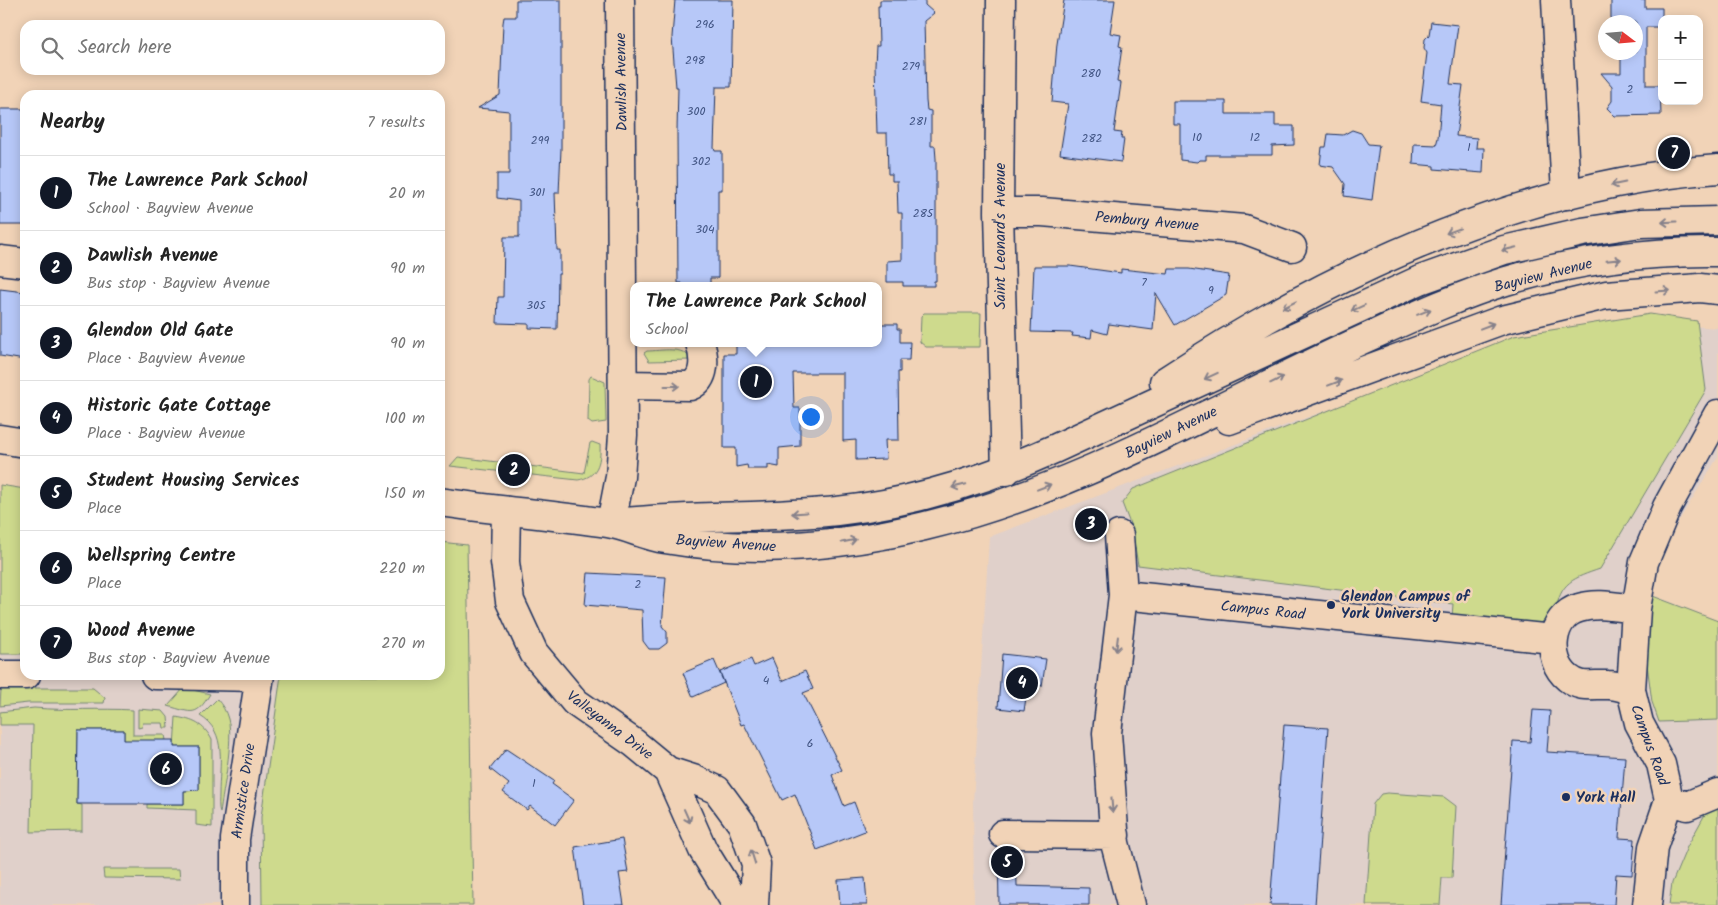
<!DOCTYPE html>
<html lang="en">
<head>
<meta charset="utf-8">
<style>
  :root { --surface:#fff; --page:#f2f2f2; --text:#222; --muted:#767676; --line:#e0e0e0; --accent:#111827 }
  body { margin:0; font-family:Kalam,sans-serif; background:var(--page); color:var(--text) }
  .controls { position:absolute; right:15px; top:15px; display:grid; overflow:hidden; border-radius:10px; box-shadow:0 2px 12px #0003 }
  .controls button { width:45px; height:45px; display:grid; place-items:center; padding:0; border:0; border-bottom:1px solid var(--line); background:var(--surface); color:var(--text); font:25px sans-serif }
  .compass { position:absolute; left:1598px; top:15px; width:45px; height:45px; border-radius:50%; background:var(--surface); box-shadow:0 2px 12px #0003; rotate:106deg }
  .you { position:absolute; left:810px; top:416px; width:18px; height:18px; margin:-12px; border:4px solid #fff; border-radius:50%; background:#1a73e8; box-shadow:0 0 0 8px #1a73e833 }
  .badge { display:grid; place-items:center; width:32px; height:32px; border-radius:50%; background:var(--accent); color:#fff; font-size:16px; font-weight:700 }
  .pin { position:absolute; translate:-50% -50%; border:2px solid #fff; box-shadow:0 1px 5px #0006 }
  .popup { position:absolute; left:630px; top:282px; width:252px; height:65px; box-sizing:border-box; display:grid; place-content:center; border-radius:10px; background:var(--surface); filter:drop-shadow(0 1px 4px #0005); font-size:16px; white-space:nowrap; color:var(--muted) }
  .popup b { font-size:19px; color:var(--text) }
  .popup::after { content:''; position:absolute; left:50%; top:100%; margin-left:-10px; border:10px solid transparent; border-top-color:var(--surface) }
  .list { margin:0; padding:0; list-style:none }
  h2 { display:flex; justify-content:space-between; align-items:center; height:65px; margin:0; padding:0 20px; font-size:21px }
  h2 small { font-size:16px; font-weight:400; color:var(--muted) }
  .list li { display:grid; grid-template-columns:32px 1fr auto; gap:15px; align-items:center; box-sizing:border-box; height:75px; padding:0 20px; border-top:1px solid var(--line) }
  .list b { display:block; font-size:19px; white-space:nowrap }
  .list p { margin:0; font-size:16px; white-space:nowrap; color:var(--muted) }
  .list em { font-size:16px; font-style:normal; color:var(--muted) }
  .icon { flex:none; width:28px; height:28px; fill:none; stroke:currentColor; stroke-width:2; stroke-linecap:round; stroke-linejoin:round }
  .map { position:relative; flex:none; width:1718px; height:905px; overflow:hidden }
  .search { position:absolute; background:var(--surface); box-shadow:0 2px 12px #0003; left:20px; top:20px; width:425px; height:55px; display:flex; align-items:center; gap:12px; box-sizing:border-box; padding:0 18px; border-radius:15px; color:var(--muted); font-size:19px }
  .panel { position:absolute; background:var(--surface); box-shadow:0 2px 12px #0003; left:20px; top:90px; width:425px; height:590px; border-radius:15px }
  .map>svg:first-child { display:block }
  .built { fill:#e0d0ca }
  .green { fill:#ceda8d; stroke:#748476 }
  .building { fill:#b7c8f8; stroke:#1b2f5e }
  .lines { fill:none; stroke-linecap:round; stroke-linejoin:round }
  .minor-casing { stroke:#1b2f5e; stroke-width:31 }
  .major-casing { stroke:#1b2f5e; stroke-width:31 }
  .minor { stroke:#f1d3b7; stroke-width:28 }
  .major { stroke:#f1d3b7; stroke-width:28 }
  .oneway { stroke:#86818a }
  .poi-dot { fill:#1b2f5e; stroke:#f1d3b7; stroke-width:2 }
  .labels { text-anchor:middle; stroke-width:5; stroke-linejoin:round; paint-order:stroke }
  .number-label { font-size:12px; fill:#425584 }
  .street-label { font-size:15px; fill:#1b2f5e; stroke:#f1d3b7 }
  .poi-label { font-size:15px; font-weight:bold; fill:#1b2f5e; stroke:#f1d3b7; text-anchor:start }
</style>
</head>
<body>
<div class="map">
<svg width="1718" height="905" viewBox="0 0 1718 905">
  <rect width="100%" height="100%" fill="#f1d3b7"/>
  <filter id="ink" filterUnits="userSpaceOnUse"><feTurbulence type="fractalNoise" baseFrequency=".02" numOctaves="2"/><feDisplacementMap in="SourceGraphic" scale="10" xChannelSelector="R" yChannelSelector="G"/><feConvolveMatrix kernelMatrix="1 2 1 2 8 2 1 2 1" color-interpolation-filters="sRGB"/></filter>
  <g filter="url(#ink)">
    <path class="built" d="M 1650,323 L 1718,328 L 1718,457 L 1637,589 L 1718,621 L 1718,905 L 974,905 L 973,802 L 989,537 L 1294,422 L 1487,354 Z
      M 0,492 L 25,496 L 25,675 L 440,675 L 440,542 L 467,545 L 473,905 L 0,905 Z"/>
    <path class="green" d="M 924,313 L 981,313 L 980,347 L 926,347 L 920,342 L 921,316 Z
      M 1650,314 L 1697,321 L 1706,390 L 1600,569 C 1574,578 1559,582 1556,613 L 1534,627 L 1452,617 L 1453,604 L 1138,565 L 1132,529 L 1122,503 L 1133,489 L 1514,336 Z
      M 647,351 C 660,351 686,345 690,360 L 649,361 L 644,353 Z
      M 591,376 L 605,382 L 606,422 L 592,424 L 588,421 L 589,379 Z
      M 592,442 L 600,445 C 601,463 597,477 578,480 L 450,466 L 458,457 L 584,473 L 590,443 Z
      M 0,485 L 25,489 L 25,654 L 0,654 Z
      M 440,542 L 467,545 L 473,905 L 262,905 L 261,817 L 281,675 L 440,675 Z
      M 1637,590 L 1718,621 L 1718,720 L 1659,722 L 1652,702 Z
      M 1,688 L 93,688 L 105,698 L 104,703 L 28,703 L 0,706 Z
      M 184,688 L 210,694 C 196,717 193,713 168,706 Z
      M 217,699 C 222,705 226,711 228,719 C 234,740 223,790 220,813 C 218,807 219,800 219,794 C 219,766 228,732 200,716 Z
      M 34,708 C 67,711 100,708 133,710 L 133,735 L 165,735 L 166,740 L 124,748 L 124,730 L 78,730 L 77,804 L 82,805 L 82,831 L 31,832 L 33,725 L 0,725 L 0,712 Z
      M 138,709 L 163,711 L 168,717 L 169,728 L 164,728 L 163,723 L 143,723 L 142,727 L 138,728 Z
      M 176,717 C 193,720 204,724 212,740 L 212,827 L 196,825 L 196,810 L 147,808 L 147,804 L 184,804 L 184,791 L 199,790 L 199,747 L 174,747 Z
      M 1387,793 L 1444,797 L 1456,806 L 1452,878 L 1442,878 L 1440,905 L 1366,905 L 1373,804 L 1381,794 Z
      M 1718,803 L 1718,905 L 1669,905 L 1672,883 L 1687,847 L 1709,807 Z
      M 103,869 L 179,869 L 180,879 L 104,878 Z"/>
    <path class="building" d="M 516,0 L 561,0 L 561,149 L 559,193 L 555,193 L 557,250 L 560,250 L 560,274 L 558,274 L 557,329 L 529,328 L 529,324 L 497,323 L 498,297 L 503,297 L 504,237 L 519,237 L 519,201 L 497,198 L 497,174 L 509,174 L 509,111 L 478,108 L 500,95 L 503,23 L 504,17 L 516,17 Z
      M 675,0 L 733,0 L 731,87 L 716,87 L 714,148 L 715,151 L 722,151 L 722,190 L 718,190 L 718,278 L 710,278 L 710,286 L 682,286 L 682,283 L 678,283 L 677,131 L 678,87 L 676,87 L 672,37 Z
      M 880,0 L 925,0 L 925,5 L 934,13 L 924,21 L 926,101 L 927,110 L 931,111 L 931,146 L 935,146 L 936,159 L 936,281 L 934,281 L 934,286 L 903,286 L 903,282 L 887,282 L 887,261 L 902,260 L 902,213 L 898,213 L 897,181 L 892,181 L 892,174 L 888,174 L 887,133 L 877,133 L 875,65 L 876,46 L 879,46 L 878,6 L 880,6 Z
      M 1064,0 L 1115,0 L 1110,33 L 1121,35 L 1119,46 L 1122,47 L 1117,82 L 1121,83 L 1114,132 L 1122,133 L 1121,139 L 1124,139 L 1121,162 L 1060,154 L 1068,104 L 1052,102 L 1057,44 Z
      M 1611,0 L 1645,0 L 1645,8 L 1662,8 L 1662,27 L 1646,27 L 1646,85 L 1660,85 L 1661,115 L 1615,116 L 1607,108 L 1612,101 L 1612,86 L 1601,73 L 1621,73 L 1621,52 L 1636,52 L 1636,22 L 1611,22 Z
      M 1431,22 L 1458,25 L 1450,84 L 1463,85 L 1456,136 L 1477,138 L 1476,148 L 1484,148 L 1483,173 L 1434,169 L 1434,166 L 1413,164 L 1414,144 L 1436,145 L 1438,138 L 1441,104 L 1421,101 L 1427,53 L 1424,48 L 1425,39 L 1429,35 Z
      M 1173,101 L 1226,101 L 1226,114 L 1275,114 L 1275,126 L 1294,126 L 1294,145 L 1272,146 L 1272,155 L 1206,155 L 1206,160 L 1199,160 L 1197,162 L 1180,160 L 1180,124 L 1173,124 Z
      M 0,109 L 25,109 L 25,225 L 0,225 Z
      M 1352,130 L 1361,133 L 1368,144 L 1379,145 L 1372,200 L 1344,196 L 1345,184 L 1333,167 L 1320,165 L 1322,147 L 1326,147 L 1328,134 L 1343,135 Z
      M 1034,266 L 1070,266 L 1121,273 L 1121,269 L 1168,274 L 1169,269 L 1189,269 L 1229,275 L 1226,295 L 1175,325 L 1156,293 L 1153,330 L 1109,324 L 1107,334 L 1092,330 L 1091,338 L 1072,336 L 1073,333 L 1031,332 Z
      M 0,289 L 25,292 L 25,360 L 0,356 Z
      M 878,324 L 897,324 L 897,329 L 900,329 L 900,342 L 910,342 L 909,360 L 900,360 L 900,372 L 898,372 L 899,440 L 885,440 L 886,459 L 856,460 L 856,440 L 843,441 L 843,373 L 793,373 L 794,408 L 800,408 L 800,446 L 779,448 L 779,467 L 768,465 L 768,469 L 748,469 L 747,465 L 736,467 L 736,448 L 724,448 L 724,354 L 736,354 L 736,343 L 878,343 Z
      M 588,573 L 666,577 L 662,626 L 667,632 L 667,643 L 659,649 L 649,649 L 643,641 L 642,610 L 585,605 Z
      M 1002,654 L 1046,659 L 1042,686 L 1028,684 L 1024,711 L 998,708 Z
      M 772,658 L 782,681 L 805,671 L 813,689 L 803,693 L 842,770 L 832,775 L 844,806 L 854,802 L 865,831 L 817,850 L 795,794 L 782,800 L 744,724 L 741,725 L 720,672 L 751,659 L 754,666 Z
      M 714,660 L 724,683 L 693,697 L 683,673 Z
      M 1533,710 L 1550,711 L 1547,752 L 1625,757 L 1619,838 L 1635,839 L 1632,875 L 1616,874 L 1614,905 L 1501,905 L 1513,741 L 1530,742 Z
      M 1284,725 L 1328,728 L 1315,905 L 1270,905 Z
      M 78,730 L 124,730 L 124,740 L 174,740 L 174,747 L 199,747 L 199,790 L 184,791 L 184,804 L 77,804 Z
      M 506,749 L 554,781 L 552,784 L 574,800 L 555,825 L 530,806 L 527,810 L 503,792 L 509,784 L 490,769 Z
      M 622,839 L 628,872 L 619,873 L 624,905 L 583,905 L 575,847 Z
      M 998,848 L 1016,850 L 1017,886 L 1089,888 L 1089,905 L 999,905 Z
      M 865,878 L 867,905 L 840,905 L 838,880 Z"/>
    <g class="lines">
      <defs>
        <path id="minor" d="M 1001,0 L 999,212 L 1006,471
          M 1556,0 L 1566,195
          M 999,212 L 1042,212 L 1244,229 L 1292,247
          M 0,260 L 25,263
          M 623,385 L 690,386 C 706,379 705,358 700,343
          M 506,511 L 505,562 L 510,601 L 534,653 L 575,702 L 634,743 L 668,771 L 703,850 L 737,905
          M 611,523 L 620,477 L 623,435 L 620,0
          M 1119,535 L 1123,595 L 1107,733 L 1115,843 L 1131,905
          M 1123,595 L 1553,639
          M 0,675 L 26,675
          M 155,675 L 259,677
          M 1631,690 C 1624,688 1616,685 1608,685 C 1593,684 1581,689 1568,678 C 1545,660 1550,616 1579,608 C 1597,602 1617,607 1636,609
          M 668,771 L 693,779 L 717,790 L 742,824 L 756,864 L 754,905
          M 1669,800 L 1687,806 L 1718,793
          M 1003,834 L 1115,835
          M 235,905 L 235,839 L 260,675
          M 1647,905 L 1653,847 L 1669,800 L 1661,764 L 1639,723 L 1631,690 L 1636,609 L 1644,562 L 1667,507 L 1718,414"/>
        <path id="major" d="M 1164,382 C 1329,273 1518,184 1718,169
          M 1229,420 L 1502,320 L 1606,295 L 1700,288 L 1718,290
          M 0,439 L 25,443
          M 440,502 C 495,510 551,515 607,523 C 627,526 645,536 665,539 C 752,554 839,547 925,526 C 1085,488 1226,400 1375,334 C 1417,315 1461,295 1506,281 C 1573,261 1648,251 1718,252
          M 625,522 C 695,515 766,518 837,511 C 912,503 985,480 1054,449 L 1420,280 L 1504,250 L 1582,232 L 1641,223 L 1718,221"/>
      </defs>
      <use href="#minor" class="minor-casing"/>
      <use href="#major" class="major-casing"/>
      <use href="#minor" class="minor"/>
      <use href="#major" class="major"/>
    </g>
    <defs><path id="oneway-shaft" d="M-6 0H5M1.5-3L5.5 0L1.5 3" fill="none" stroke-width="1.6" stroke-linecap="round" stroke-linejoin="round" transform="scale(1.25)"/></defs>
    <g class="oneway">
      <use href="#oneway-shaft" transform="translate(1618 184) rotate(168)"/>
      <use href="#oneway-shaft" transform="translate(1669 222) rotate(177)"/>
      <use href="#oneway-shaft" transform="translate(1453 231) rotate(160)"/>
      <use href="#oneway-shaft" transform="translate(1509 249) rotate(166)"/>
      <use href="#oneway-shaft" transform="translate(1614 260) rotate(-6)"/>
      <use href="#oneway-shaft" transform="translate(1663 291) rotate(-4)"/>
      <use href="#oneway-shaft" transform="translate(1289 305) rotate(153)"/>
      <use href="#oneway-shaft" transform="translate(1358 308) rotate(156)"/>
      <use href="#oneway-shaft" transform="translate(1424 312) rotate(-22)"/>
      <use href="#oneway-shaft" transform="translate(1487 326) rotate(-21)"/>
      <use href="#oneway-shaft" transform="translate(1211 376) rotate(155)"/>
      <use href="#oneway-shaft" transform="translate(1277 380) rotate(-26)"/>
      <use href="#oneway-shaft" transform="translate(1335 383) rotate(-21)"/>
      <use href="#oneway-shaft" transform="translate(672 386)"/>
      <use href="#oneway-shaft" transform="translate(959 486) rotate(166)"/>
      <use href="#oneway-shaft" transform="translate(1044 487) rotate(-21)"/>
      <use href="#oneway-shaft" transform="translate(799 513) rotate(176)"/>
      <use href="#oneway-shaft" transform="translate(849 541) rotate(-11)"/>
      <use href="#oneway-shaft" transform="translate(1117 644) rotate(97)"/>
      <use href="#oneway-shaft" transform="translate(1112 805) rotate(85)"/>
      <use href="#oneway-shaft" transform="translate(687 816) rotate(66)"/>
      <use href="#oneway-shaft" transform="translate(753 857) rotate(-108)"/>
    </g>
  </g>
  <g class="poi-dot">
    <circle cx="1331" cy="605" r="5"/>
    <circle cx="1566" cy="797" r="5"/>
  </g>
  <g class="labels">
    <g class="number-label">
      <text x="705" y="28">296</text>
      <text x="695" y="64">298</text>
      <text x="911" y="70">279</text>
      <text x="1091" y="77">280</text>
      <text x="1630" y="93">2</text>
      <text x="696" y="115">300</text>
      <text x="918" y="125">281</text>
      <text x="1197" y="141">10</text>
      <text x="1255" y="141">12</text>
      <text x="1092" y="142">282</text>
      <text x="540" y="144">299</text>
      <text x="1469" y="151">1</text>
      <text x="701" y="165">302</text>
      <text x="537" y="196">301</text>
      <text x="923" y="217">285</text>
      <text x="705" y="233">304</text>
      <text x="1144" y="286">7</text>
      <text x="1211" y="294">9</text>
      <text x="536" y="309">305</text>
      <text x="638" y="588">2</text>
      <text x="766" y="684">4</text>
      <text x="810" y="747">6</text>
      <text x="534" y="787">1</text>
    </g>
    <g class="street-label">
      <text transform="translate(621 82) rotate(-91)" y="5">Dawlish Avenue</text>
      <text transform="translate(1147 221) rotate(5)" y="5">Pembury Avenue</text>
      <text transform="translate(1000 236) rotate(-90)" y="5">Saint Leonard's Avenue</text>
      <text transform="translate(1543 275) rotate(-14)" y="5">Bayview Avenue</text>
      <text transform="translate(1171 432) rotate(-26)" y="5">Bayview Avenue</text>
      <text transform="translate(726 543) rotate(4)" y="5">Bayview Avenue</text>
      <text transform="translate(1263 610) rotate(6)" y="5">Campus Road</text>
      <text transform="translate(610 725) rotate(37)" y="5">Valleyanna Drive</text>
      <text transform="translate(1650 745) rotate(70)" y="5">Campus Road</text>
      <text transform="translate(243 791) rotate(-82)" y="5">Armistice Drive</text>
    </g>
    <g class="poi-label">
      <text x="1341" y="601">Glendon Campus of<tspan x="1341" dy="17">York University</tspan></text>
      <text x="1576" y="802">York Hall</text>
    </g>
  </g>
</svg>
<div class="controls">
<button>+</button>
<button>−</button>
</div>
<svg class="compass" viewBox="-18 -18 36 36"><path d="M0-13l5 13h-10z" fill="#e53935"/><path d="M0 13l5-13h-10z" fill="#767676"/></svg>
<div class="you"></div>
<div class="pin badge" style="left:756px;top:382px">1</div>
<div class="popup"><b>The Lawrence Park School</b>School</div>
<div class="pin badge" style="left:514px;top:470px">2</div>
<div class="pin badge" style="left:1091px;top:524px">3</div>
<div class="pin badge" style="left:1022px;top:683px">4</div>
<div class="pin badge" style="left:1007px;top:862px">5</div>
<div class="pin badge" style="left:166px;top:769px">6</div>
<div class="pin badge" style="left:1674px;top:153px">7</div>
<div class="search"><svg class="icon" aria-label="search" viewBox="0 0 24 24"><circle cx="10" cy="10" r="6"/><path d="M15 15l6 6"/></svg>Search here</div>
<section class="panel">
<h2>Nearby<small>7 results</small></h2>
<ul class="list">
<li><span class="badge">1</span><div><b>The Lawrence Park School</b><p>School · Bayview Avenue</p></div><em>20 m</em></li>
<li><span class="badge">2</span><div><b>Dawlish Avenue</b><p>Bus stop · Bayview Avenue</p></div><em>90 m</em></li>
<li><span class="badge">3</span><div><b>Glendon Old Gate</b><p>Place · Bayview Avenue</p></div><em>90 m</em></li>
<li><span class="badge">4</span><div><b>Historic Gate Cottage</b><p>Place · Bayview Avenue</p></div><em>100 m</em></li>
<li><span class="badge">5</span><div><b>Student Housing Services</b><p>Place</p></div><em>150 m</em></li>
<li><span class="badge">6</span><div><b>Wellspring Centre</b><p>Place</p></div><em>220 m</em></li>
<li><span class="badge">7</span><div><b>Wood Avenue</b><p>Bus stop · Bayview Avenue</p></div><em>270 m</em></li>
</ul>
</section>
</div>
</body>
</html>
